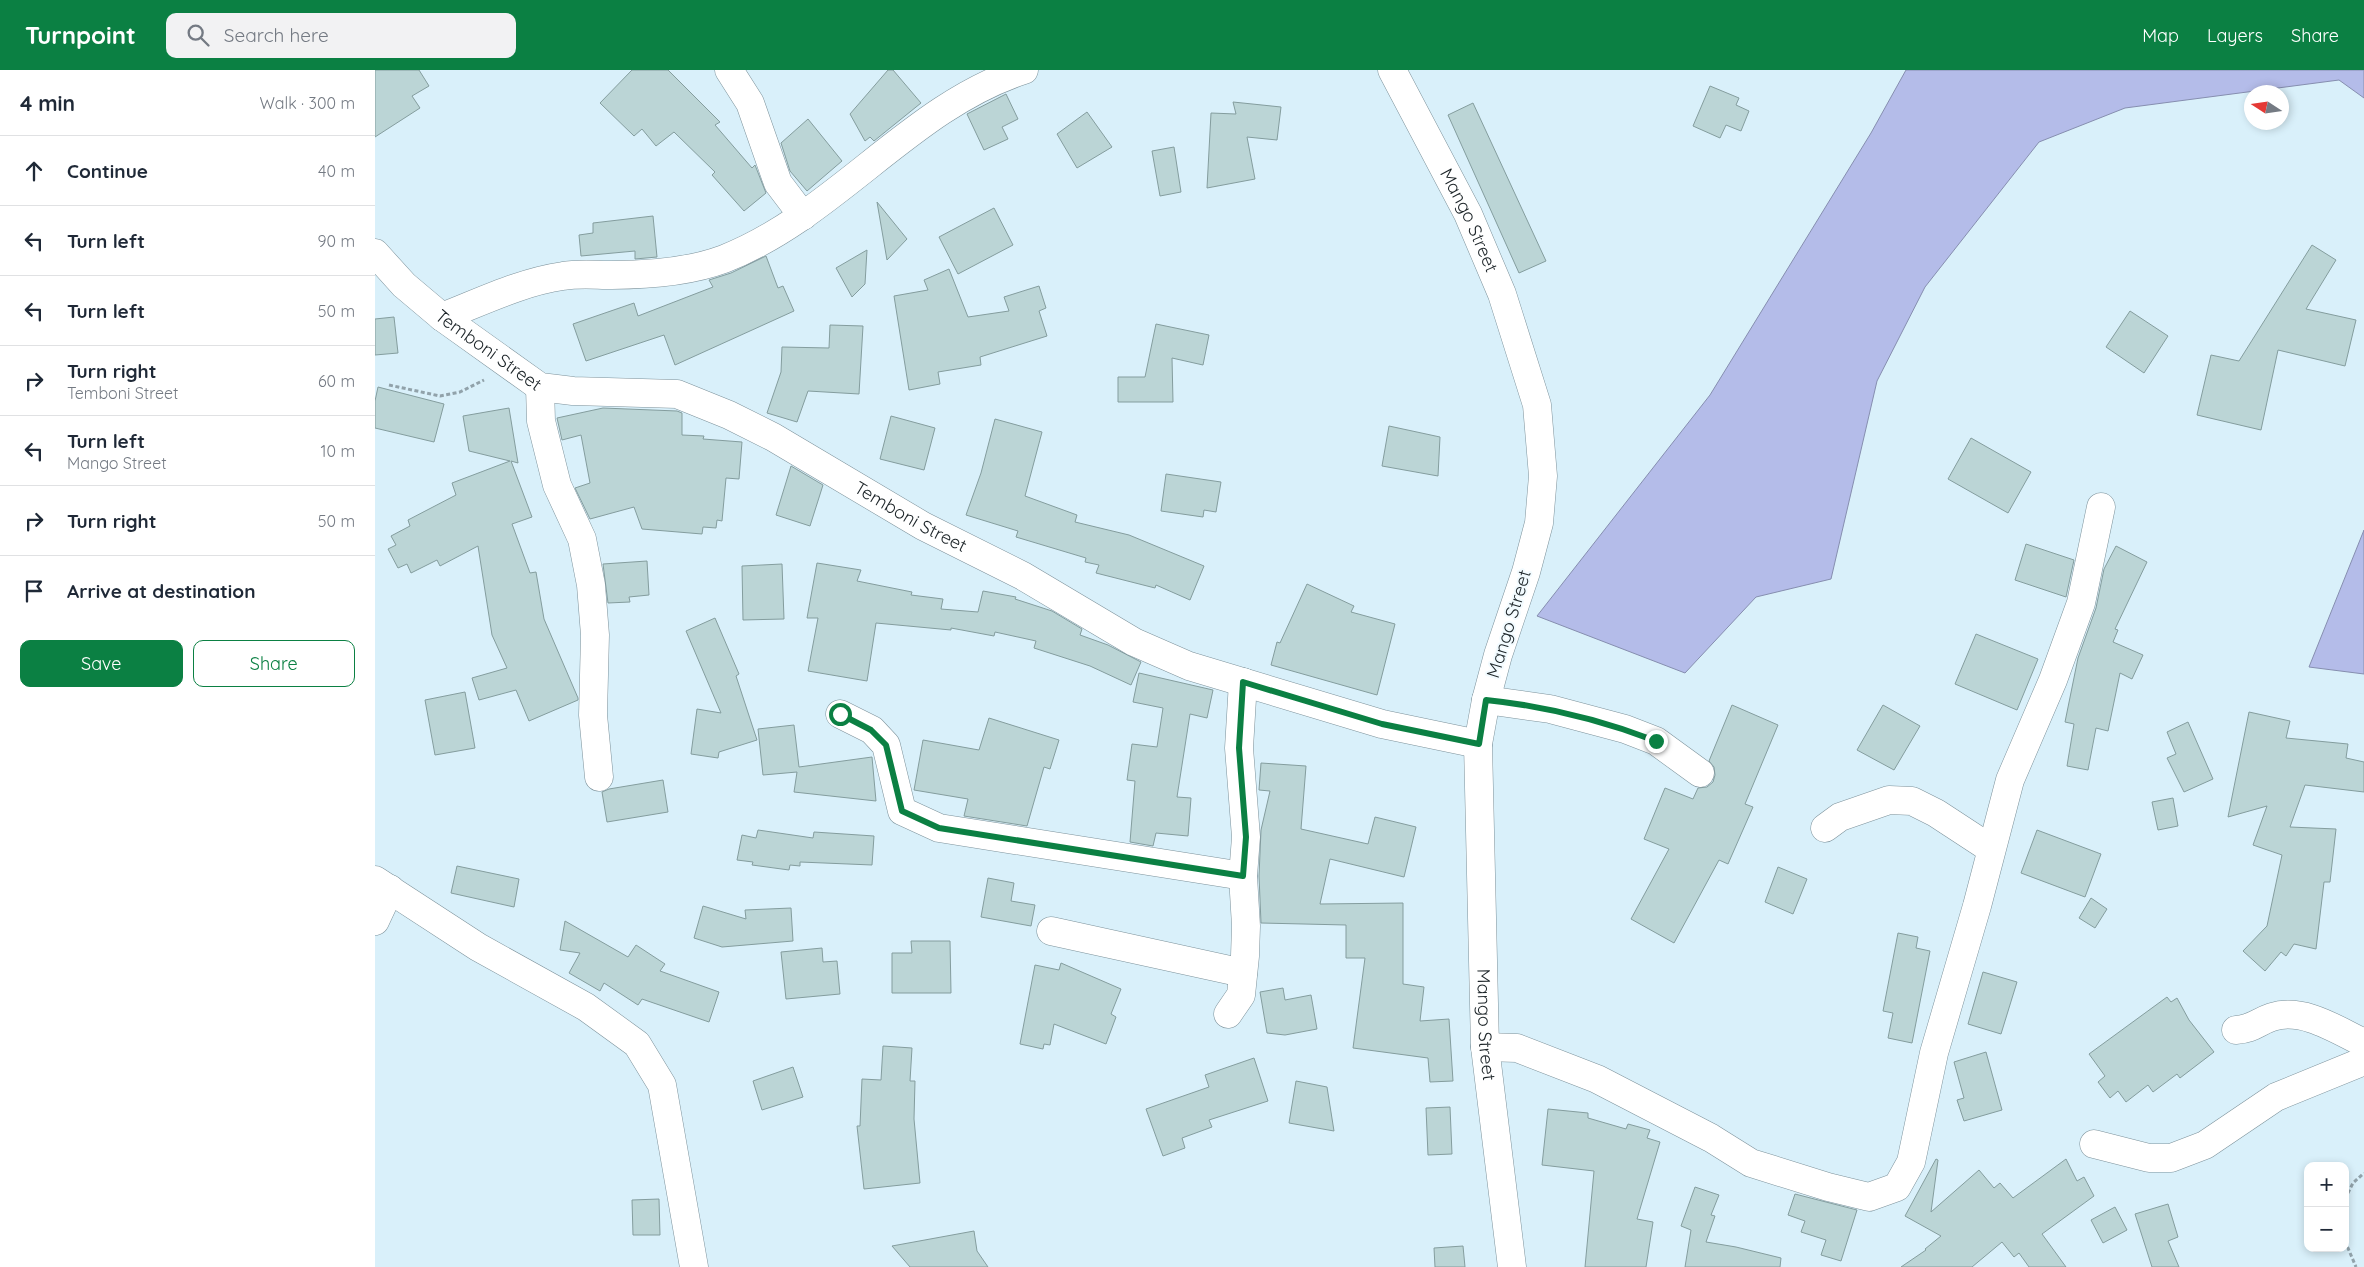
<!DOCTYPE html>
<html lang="en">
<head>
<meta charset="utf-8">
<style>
  :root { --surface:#fff; --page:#f2f2f3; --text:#1f2937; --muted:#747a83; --line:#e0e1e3; --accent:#0b8043 }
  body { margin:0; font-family:Quicksand,sans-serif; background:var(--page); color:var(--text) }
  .controls { position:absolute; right:15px; bottom:15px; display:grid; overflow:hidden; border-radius:10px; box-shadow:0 2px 8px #0003 }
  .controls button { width:45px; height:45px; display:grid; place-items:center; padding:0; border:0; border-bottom:1px solid var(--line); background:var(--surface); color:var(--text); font:25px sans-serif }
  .compass { position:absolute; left:1869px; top:15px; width:45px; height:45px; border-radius:50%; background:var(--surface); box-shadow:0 2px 8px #0003; rotate:282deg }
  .stop { position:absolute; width:15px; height:15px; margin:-11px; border:4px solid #0b8043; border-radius:50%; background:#fff }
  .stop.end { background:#0b8043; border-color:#fff; box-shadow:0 1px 5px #0008 }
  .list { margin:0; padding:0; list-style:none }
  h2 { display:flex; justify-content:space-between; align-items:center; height:65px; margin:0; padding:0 20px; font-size:21px }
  h2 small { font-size:16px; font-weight:400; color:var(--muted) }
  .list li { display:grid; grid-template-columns:32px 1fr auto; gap:15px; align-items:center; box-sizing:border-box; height:70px; padding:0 20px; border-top:1px solid var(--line) }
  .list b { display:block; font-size:19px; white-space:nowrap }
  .list p { margin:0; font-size:16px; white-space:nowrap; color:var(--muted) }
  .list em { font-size:16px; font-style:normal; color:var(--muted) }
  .actions { display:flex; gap:10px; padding:15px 20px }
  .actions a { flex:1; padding:11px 0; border:1px solid var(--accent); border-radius:10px; text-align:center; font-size:18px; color:var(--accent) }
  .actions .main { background:var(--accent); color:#fff }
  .icon { flex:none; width:28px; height:28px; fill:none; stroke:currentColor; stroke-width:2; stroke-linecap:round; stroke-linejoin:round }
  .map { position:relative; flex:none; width:1989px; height:1197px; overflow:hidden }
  header { display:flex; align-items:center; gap:30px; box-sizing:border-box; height:70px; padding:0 25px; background:var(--accent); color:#fff }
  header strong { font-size:24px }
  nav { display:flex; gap:28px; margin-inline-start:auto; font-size:18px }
  .search { width:350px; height:45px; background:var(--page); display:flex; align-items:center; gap:12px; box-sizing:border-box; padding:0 18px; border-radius:10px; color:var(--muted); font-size:19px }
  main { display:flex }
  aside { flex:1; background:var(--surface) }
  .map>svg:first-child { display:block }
  .water { fill:#b4bce9; stroke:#868eaf }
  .building { fill:#bbd5d6; stroke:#849d9e }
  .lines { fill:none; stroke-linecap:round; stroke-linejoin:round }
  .minor-casing { stroke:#7d929b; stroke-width:29 }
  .path { stroke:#91a2aa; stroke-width:3; stroke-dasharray:4 2.5; stroke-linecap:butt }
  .minor { stroke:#fff; stroke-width:28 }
  .route { stroke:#0b8043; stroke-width:6 }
  .labels { text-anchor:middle; stroke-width:4; stroke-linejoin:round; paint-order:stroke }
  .street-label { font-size:18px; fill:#1b2327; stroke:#f2fbff }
</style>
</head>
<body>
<header>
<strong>Turnpoint</strong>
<div class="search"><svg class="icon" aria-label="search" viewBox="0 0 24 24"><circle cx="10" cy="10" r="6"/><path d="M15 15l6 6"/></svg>Search here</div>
<nav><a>Map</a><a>Layers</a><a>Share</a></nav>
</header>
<main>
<aside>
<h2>4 min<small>Walk · 300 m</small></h2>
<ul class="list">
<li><svg class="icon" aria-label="ahead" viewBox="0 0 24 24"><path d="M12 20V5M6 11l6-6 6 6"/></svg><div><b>Continue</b></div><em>40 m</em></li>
<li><svg class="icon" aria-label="left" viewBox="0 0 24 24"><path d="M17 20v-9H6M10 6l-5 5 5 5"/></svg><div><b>Turn left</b></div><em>90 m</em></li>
<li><svg class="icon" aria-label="left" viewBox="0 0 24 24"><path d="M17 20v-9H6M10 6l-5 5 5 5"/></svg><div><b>Turn left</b></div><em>50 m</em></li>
<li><svg class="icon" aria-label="right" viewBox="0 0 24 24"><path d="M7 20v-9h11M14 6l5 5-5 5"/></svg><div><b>Turn right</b><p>Temboni Street</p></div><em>60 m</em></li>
<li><svg class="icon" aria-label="left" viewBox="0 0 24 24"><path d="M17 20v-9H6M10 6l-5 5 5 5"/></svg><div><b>Turn left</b><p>Mango Street</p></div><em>10 m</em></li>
<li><svg class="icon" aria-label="right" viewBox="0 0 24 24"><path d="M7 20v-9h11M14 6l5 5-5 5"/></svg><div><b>Turn right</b></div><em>50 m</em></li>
<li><svg class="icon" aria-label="arrive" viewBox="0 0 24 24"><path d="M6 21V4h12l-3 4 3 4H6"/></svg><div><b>Arrive at destination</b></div></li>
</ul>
<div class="actions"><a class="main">Save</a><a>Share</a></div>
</aside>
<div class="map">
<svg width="1989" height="1197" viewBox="0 0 1989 1197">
  <rect width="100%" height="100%" fill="#d9f0fa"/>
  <path class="water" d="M 1531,0 L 1989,0 L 1989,28 L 1964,10 L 1750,38 L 1664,72 L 1550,217 L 1502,311 L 1456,509 L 1381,527 L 1310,603 L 1162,546 L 1335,325 L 1496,63 Z
    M 1989,460 L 1989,604 L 1934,597 Z"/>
  <path class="building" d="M 0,0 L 44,0 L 54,16 L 37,26 L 45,38 L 0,67 Z
    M 257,0 L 293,0 L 345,52 L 340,55 L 377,98 L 380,95 L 391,123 L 369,141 L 337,105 L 340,102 L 299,62 L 281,76 L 267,59 L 259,66 L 225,33 Z
    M 513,0 L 518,0 L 546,33 L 499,71 L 495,67 L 490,71 L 475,44 Z
    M 1335,16 L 1364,28 L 1361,35 L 1374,41 L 1366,61 L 1351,55 L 1345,68 L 1318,56 Z
    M 631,24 L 643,49 L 627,57 L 633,69 L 609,80 L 592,44 Z
    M 858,32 L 906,37 L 902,70 L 872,67 L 880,109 L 832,118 L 836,43 L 861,44 Z
    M 1098,33 L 1171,191 L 1144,203 L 1073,45 Z
    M 712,42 L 737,77 L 702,98 L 682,64 Z
    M 433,49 L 467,91 L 432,121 L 415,101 L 406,73 Z
    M 799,77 L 806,122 L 785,126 L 777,81 Z
    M 502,132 L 532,169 L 512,190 Z
    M 619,138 L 638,175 L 583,204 L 564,167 Z
    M 278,146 L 282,187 L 260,189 L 260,181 L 206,186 L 204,165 L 218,163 L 218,153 Z
    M 1937,175 L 1961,190 L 1931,239 L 1981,250 L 1970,296 L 1903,280 L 1886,360 L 1822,345 L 1836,285 L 1864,291 Z
    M 492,180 L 490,214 L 477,227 L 461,198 Z
    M 391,186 L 403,218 L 408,216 L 419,241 L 300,295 L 289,265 L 211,291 L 198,254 L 259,233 L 263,246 L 338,217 L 334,210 L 356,203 Z
    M 574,199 L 593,247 L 634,241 L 629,227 L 664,216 L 671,238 L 664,241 L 672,266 L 605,287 L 606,295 L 563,302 L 565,314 L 534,320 L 519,226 L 553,220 L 549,210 Z
    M 1755,241 L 1793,266 L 1769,303 L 1731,277 Z
    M 19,247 L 23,283 L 0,285 L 0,249 Z
    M 781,254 L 834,265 L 828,295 L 797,288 L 798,332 L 743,332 L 743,307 L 770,307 Z
    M 455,255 L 488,256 L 484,324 L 433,321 L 422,352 L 392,343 L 406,302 L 407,277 L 454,278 Z
    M 3,317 L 69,334 L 59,372 L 0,358 L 0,331 Z
    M 134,338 L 143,393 L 136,391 L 157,447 L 137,454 L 155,503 L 161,502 L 169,549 L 203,628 L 203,630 L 154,651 L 141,620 L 104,630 L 97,608 L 132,598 L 117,565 L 103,476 L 65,496 L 62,490 L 36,503 L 32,494 L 23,498 L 13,479 L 21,475 L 16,466 L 35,456 L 33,450 L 81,425 L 77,413 L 135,391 L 94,381 L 88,346 Z
    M 228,338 L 302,341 L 307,343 L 307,365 L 329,366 L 328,369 L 367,372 L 364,409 L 351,408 L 347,451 L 342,450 L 341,458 L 328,457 L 327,464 L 267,459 L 259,437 L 215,449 L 200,418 L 215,413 L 206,365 L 187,370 L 182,348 Z
    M 516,346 L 560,358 L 549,400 L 505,389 Z
    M 620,349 L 667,362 L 650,426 L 702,445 L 700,452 L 754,465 L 829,496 L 815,530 L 781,515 L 780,518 L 721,503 L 724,495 L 710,492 L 711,488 L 641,467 L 643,461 L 591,445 L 606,403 Z
    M 1014,356 L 1065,367 L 1063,406 L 1007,396 Z
    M 1596,368 L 1656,402 L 1633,443 L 1573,409 Z
    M 416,396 L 448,415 L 435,456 L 401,445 Z
    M 791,404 L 846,412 L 841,442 L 829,440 L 828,447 L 786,441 Z
    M 1651,474 L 1699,490 L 1691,527 L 1640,510 Z
    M 1741,476 L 1772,492 L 1740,559 L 1743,560 L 1738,572 L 1768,585 L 1757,609 L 1745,603 L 1733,661 L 1721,658 L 1713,700 L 1692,696 L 1699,654 L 1690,652 L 1703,588 L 1721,538 L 1729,499 Z
    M 272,491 L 274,525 L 254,527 L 255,532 L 233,533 L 228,494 Z
    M 442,493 L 486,500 L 482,511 L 537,522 L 536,525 L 568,529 L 566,539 L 603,542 L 608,521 L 641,527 L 640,529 L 677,541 L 707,559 L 705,565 L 733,575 L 766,592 L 756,615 L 715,596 L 659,578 L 661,571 L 620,562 L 619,566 L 576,558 L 576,560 L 501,553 L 492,611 L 433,601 L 443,548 L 432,548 Z
    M 407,494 L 409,549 L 368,550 L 367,496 Z
    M 932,514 L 979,536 L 976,542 L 1020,554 L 1002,625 L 896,595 L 902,572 L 905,573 Z
    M 340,548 L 364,604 L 361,606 L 382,670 L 344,682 L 343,688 L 316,684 L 322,639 L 346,643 L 311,561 Z
    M 1601,564 L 1663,589 L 1642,640 L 1580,614 Z
    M 764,603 L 838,620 L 832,648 L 815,644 L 802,727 L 816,728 L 813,766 L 781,763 L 778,776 L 755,772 L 760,711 L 752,710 L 757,674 L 782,677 L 788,638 L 758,632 Z
    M 90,622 L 100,678 L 60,685 L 50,630 Z
    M 1357,635 L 1403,655 L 1370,734 L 1378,737 L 1353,794 L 1344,790 L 1299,873 L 1256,849 L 1294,779 L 1269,769 L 1290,718 L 1318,729 L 1323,718 L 1332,717 L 1338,712 L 1340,705 L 1339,697 L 1334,691 Z
    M 1508,635 L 1545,656 L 1519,700 L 1482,680 Z
    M 1874,642 L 1915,651 L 1911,668 L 1973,674 L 1971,688 L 1989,692 L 1989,722 L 1930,715 L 1915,757 L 1961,759 L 1955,812 L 1949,812 L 1941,879 L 1919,874 L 1911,886 L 1906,882 L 1890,901 L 1868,881 L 1892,856 L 1907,785 L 1878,775 L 1892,736 L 1853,747 Z
    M 614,648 L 684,670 L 675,699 L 669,697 L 652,756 L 589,746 L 593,729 L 539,720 L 548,670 L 604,680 Z
    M 1813,652 L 1838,709 L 1809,722 L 1792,688 L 1801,684 L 1792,662 Z
    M 419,655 L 424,697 L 497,687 L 501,731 L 419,722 L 422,702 L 388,705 L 383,659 Z
    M 886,693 L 931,696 L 926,759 L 993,774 L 1000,747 L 1041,757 L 1029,807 L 955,789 L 945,834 L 1028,833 L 1028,914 L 1049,917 L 1045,951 L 1074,949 L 1078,1011 L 1055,1012 L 1053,988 L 978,978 L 990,888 L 971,888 L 971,855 L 886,853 L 884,806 L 886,760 L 895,721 L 884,720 Z
    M 288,710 L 293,742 L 232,752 L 227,722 L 234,719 Z
    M 1798,728 L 1803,756 L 1783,760 L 1777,732 Z
    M 383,760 L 438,768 L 439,762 L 499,766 L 497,795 L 425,792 L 425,796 L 415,795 L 414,800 L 377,795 L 378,792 L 362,790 L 367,765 L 381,768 Z
    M 1662,760 L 1726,784 L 1710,827 L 1646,803 Z
    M 82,796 L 144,809 L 139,837 L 76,823 Z
    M 1403,797 L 1432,809 L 1418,844 L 1390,832 Z
    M 613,808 L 639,813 L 636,831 L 660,835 L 656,856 L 606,847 Z
    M 1716,828 L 1732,839 L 1720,858 L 1704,848 Z
    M 328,836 L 371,849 L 370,840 L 416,838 L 418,871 L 347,877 L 319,868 Z
    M 190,851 L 253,887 L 261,875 L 290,894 L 285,901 L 344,922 L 334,952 L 267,929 L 263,935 L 229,913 L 225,921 L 194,903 L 205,883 L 185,880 Z
    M 1523,863 L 1543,867 L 1541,878 L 1555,881 L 1537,973 L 1513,968 L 1518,943 L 1508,941 Z
    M 536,871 L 575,871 L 576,923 L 517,923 L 517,883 L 537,883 Z
    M 447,878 L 448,892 L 462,891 L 465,924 L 411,929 L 406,882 Z
    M 686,893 L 746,919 L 736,944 L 741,947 L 731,974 L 679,954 L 675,975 L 669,974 L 668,979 L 645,974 L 660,895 L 684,900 Z
    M 1608,902 L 1642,912 L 1626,964 L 1593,954 Z
    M 908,918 L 910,930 L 936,925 L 942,959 L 910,965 L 892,963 L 885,922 Z
    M 1792,927 L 1796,932 L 1802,928 L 1814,950 L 1839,982 L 1805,1008 L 1802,1004 L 1778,1022 L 1773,1015 L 1751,1032 L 1743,1021 L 1735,1028 L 1723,1012 L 1730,1006 L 1714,984 Z
    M 508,976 L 537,978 L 535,1011 L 540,1011 L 539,1049 L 545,1113 L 489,1119 L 482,1056 L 485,1056 L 487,1009 L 506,1010 Z
    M 1611,982 L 1627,1040 L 1589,1051 L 1582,1030 L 1589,1028 L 1579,992 Z
    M 879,988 L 893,1031 L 834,1050 L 837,1057 L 807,1068 L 810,1078 L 788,1086 L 771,1039 L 834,1017 L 830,1005 Z
    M 418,997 L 428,1027 L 387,1040 L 378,1011 Z
    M 921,1011 L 952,1017 L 959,1061 L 914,1053 Z
    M 1075,1037 L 1077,1084 L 1053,1085 L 1051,1038 Z
    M 1173,1039 L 1213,1043 L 1213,1048 L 1251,1059 L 1253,1054 L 1275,1060 L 1272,1068 L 1285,1072 L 1262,1149 L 1278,1152 L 1271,1197 L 1210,1197 L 1219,1101 L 1167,1095 Z
    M 1561,1089 L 1563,1090 L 1556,1142 L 1604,1100 L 1619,1118 L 1625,1113 L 1638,1128 L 1691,1089 L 1702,1111 L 1709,1107 L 1719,1126 L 1667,1164 L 1691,1197 L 1654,1197 L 1644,1183 L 1639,1187 L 1627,1172 L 1597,1197 L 1526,1197 L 1551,1180 L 1550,1179 L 1566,1166 L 1530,1146 Z
    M 1320,1117 L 1344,1125 L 1336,1145 L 1340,1146 L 1331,1172 L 1361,1177 L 1406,1188 L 1405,1197 L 1310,1197 L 1316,1160 L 1306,1156 Z
    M 1420,1124 L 1482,1140 L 1466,1191 L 1446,1185 L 1451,1170 L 1426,1162 L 1430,1151 L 1413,1145 Z
    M 284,1129 L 285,1165 L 258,1165 L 257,1130 Z
    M 1793,1134 L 1803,1167 L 1793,1171 L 1804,1197 L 1777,1197 L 1760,1144 Z
    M 1740,1137 L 1752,1160 L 1728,1173 L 1716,1150 Z
    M 599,1161 L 602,1181 L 613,1197 L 535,1197 L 517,1176 Z
    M 1088,1176 L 1090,1197 L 1060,1197 L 1059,1178 Z"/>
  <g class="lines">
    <defs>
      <g id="minor">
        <path d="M 354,0 L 375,33 L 403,113 L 428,146"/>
        <path id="s1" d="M 1017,0 L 1093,144 L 1127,224 L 1162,335 L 1168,406 L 1164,453 L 1151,502 L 1123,585 L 1111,630 L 1103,674 L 1110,977 L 1137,1197"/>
        <path id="s2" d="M 0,183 L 29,215 L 67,247 L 165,317 L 198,321 L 302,324 L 354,345 L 398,367 L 548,456 L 648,506 L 759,572 L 814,596 L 1007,654 L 1103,674"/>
        <path d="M 67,247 C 106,232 146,212 188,206 C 204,203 221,205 237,205 C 275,205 314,202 349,189 C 461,145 536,36 649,0"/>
        <path d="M 165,317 L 166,351 L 182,415 L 207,469 L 216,515 L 220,565 L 218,645 L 224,707"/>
        <path d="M 1111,630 L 1175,639 L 1250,659 L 1281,671 L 1325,703"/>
        <path d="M 465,644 L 497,660 L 511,675 L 527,741 L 564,758 L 868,806"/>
        <path d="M 1450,758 L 1465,747 L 1514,730 L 1537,731 L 1561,743 L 1616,779"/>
        <path d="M 0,810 L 103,877 L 211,937 L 262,974 L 287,1015 L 319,1197"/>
        <path d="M 0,851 L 15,819"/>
        <path d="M 676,861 L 868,903"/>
        <path d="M 853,944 L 866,925 L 870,886 L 871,856 L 868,806 L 871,767 L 864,678 L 868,612"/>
        <path d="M 1861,960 C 1878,959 1882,952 1897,947 C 1928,937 1962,960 1989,973"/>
        <path d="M 1110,977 L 1142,978 L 1222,1009 L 1336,1068 L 1376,1093 L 1453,1117 L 1494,1127 L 1522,1117 L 1536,1092 L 1559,983 L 1602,836 L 1635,710 L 1678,610 L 1706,533 L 1726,437"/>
        <path d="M 1719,1074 L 1774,1088 L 1796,1088 L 1830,1075 L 1901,1027 L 1989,991"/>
      </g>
    </defs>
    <use href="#minor" class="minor-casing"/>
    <path class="path" d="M 14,315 L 65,326 L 85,322 L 109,310
      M 1970,1129 L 1978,1113 L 1989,1103
      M 1970,1171 L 1981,1197"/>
    <use href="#minor" class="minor"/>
  </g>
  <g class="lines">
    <path class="route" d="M 465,644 L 496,660 L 511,675 L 527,741 L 564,758 L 868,806 L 871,767 L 864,678 L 868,612 L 1007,654 L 1104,674 L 1111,630 C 1169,636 1226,650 1281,671"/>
  </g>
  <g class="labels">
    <g class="street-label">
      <text dy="6" stroke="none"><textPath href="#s1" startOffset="169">Mango Street</textPath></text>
      <text dy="6" stroke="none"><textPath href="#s2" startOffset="150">Temboni Street</textPath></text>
      <text dy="6" stroke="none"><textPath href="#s2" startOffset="615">Temboni Street</textPath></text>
      <text transform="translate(1134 554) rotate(-73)" y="6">Mango Street</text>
      <text dy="6" stroke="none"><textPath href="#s1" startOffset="995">Mango Street</textPath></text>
    </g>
  </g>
</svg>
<div class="controls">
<button>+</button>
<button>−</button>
</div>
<svg class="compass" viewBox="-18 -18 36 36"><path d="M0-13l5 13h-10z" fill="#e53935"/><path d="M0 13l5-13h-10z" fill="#747a83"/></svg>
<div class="stop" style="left:465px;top:644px"></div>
<div class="stop end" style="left:1281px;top:671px"></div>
</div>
</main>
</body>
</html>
